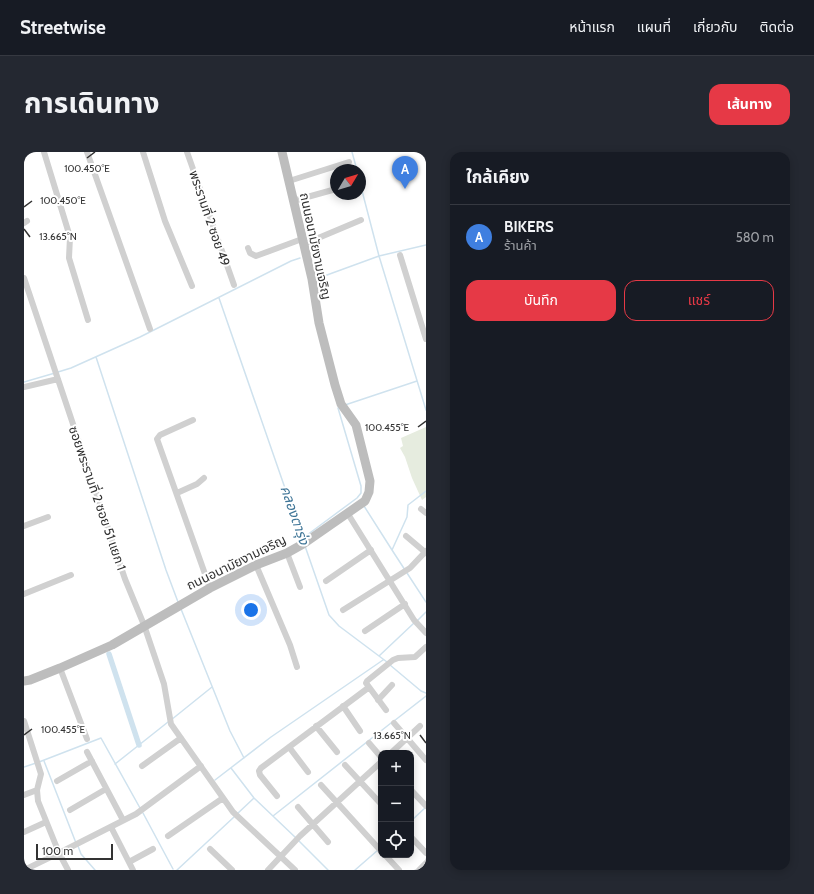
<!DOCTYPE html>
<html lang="th">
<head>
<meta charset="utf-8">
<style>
  :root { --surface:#171b24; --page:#242831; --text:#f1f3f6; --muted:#9ea1a6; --line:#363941; --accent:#e63946 }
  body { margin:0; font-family:Cabin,"Noto Sans Thai",sans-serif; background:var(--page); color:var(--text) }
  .controls { position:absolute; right:12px; bottom:12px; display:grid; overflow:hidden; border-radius:8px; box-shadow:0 2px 10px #0003 }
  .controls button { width:36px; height:36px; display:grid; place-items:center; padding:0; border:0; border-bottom:1px solid var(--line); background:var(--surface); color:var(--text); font:20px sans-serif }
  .compass { position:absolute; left:306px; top:12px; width:36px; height:36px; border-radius:50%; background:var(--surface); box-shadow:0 2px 10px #0003; rotate:52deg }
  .scale { position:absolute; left:12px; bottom:10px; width:77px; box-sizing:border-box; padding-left:4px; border:2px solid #333; border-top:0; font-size:11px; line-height:14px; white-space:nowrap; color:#333; -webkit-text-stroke:3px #fff; paint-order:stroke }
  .you { position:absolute; left:227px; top:458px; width:14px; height:14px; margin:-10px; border:3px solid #fff; border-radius:50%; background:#1a73e8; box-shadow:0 0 0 6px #1a73e833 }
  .badge { display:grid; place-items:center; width:26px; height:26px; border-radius:50%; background:var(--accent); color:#fff; font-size:13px; font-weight:700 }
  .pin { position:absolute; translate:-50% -33px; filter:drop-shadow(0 1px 2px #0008) }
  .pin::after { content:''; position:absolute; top:21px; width:14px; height:12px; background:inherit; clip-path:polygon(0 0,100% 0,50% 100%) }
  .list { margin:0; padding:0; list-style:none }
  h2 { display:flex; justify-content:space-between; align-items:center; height:52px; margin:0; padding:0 16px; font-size:17px }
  h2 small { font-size:13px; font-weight:400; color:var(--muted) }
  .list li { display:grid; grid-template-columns:26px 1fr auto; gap:12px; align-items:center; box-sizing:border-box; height:64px; padding:0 16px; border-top:1px solid var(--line) }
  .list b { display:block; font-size:15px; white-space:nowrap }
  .list p { margin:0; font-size:13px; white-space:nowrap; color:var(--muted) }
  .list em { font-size:13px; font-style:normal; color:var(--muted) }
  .actions { display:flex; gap:8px; padding:12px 16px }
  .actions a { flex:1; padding:9px 0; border:1px solid var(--accent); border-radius:12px; text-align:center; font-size:14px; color:var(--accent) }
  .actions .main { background:var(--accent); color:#fff }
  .icon { flex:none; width:22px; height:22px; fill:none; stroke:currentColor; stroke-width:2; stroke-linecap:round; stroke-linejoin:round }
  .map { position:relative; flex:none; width:402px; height:718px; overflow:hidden; border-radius:12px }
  header { display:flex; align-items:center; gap:24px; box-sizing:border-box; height:56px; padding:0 20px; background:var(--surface); border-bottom:1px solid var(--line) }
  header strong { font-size:19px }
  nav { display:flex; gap:22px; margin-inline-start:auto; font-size:14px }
  .intro { display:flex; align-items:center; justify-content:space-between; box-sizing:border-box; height:96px; padding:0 24px }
  h1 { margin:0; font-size:28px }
  .button { padding:10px 18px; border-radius:12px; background:var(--accent); color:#fff; font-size:14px; font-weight:700 }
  main { display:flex; gap:24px; padding:0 24px }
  aside { flex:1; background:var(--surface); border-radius:12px; box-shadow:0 2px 10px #0003 }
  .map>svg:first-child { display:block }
  .green { fill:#e6ecdf }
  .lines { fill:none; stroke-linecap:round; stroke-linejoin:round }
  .stream { stroke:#cfe2ee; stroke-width:1.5 }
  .canal { stroke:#cfe2ee; stroke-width:5.5 }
  .street { stroke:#d0d0d0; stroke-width:6 }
  .secondary { stroke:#bdbdbd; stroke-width:9 }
  .ticks { fill:none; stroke:#333; stroke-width:1.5 }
  .labels { text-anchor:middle; stroke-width:4; stroke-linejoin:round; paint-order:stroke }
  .street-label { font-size:13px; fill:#333; stroke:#fff }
  .water-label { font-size:14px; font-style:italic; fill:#3f7597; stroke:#fff }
  .ticks-label { font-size:10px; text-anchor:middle; fill:#333; stroke:#fff; stroke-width:4; stroke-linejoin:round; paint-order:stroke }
</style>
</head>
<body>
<header>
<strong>Streetwise</strong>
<nav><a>หน้าแรก</a><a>แผนที่</a><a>เกี่ยวกับ</a><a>ติดต่อ</a></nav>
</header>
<div class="intro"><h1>การเดินทาง</h1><a class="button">เส้นทาง</a></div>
<main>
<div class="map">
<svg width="402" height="718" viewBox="0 0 402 718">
  <rect width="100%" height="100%" fill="#fff"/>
  <path class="green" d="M 402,275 L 402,345 L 398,348 L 388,326 L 381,305 L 376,296 L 379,294 L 377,286 Z"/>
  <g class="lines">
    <path class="stream" d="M 328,0 L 333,18
      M 336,31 L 355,104 L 402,258
      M 292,127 L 355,104 L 402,93
      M 195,146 L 279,388
      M 72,205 L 142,418 L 154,450
      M 34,220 L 47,216 L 116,185 L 267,109 L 276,106
      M 0,230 L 31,221
      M 321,253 L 393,229
      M 340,354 L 368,398
      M 279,386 L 333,346 L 337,341 L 337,334 L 314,256
      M 281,394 L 305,463 L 315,474 L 363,510
      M 381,418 L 368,398 L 383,365 L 384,353 L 402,339
      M 383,421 L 402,450
      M 157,457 L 206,579 L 220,606
      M 393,469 L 402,460
      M 355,504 L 390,471
      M 366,513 L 397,539 L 402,541
      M 147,568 L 188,535
      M 370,569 L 402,544
      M 20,609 L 52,691
      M 15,610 L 77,586 L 116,656
      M 91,612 L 144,570
      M 0,615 L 12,611
      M 207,616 L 230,646 L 272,686
      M 191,628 L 247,585 L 359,508
      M 119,661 L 149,717
      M 213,662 L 230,646
      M 249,664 L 367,571
      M 387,669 L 402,655
      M 275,689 L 304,718
      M 54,694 L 57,702 L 71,718
      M 153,718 L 210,665
      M 331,718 L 354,698"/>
    <path class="canal" d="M 85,502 L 115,593"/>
    <path class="street" d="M 20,0 L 46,85 L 45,106 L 64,168
      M 63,0 L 126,177
      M 119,0 L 141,69 L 168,134
      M 163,0 L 210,133
      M 265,29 L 325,10
      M 269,49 L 312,37
      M 0,71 L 3,69
      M 280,92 L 337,68
      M 224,96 L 226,101 L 232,104 L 278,87
      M 376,103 L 402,187
      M 0,126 L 101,427 L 120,473 L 140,532 L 147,572 L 209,660 L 271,718
      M 0,235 L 34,227
      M 169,268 L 136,283 L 133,287 L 186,436
      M 153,341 L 173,332 L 180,326
      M 397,357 L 402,361
      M 324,362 L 390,468 L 402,481
      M 0,374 L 24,365
      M 382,384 L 402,401
      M 263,401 L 276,435
      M 232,413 L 266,493 L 273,515
      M 302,429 L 347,398
      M 0,442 L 47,423
      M 319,458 L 386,416 L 402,399
      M 341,479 L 381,452
      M 36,516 L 63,587
      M 354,548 L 368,533
      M 319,554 L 336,579
      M 362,558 L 342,531 L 343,529 L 369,508 L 374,506 L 391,505 L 402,495
      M 0,569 L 17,622 L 13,638 L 14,649 L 35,701 L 44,718
      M 370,571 L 402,608
      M 292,574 L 313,600
      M 345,591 L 357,605
      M 265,595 L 284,620
      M 63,600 L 99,668
      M 367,601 L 396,574
      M 321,613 L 357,652
      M 118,614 L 157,586
      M 33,629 L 68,609
      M 297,633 L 357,699
      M 387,638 L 402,654
      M 0,643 L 13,638
      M 253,644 L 236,623 L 235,619 L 237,616 L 344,536
      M 274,655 L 304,690
      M 46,658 L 82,637
      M 87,675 L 109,718
      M 0,680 L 22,670
      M 144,684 L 199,646
      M 387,685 L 402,701
      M 186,697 L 208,718
      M 361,703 L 375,718
      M 105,710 L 129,697
      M 0,718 L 35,701 L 112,662 L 177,614
      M 244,718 L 276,684 L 357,610
      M 395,718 L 402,711"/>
    <path class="secondary" d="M 0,529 L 6,528 L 36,516 L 88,493 L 186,436 L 232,413 L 263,401 L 279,392 L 341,349 L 345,340 L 346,329 L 332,273 L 317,252 L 311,233 L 295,171 L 288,127 L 258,0"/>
  </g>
  <path class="ticks" d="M 63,6 L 71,0M 0,55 L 8,49M 0,77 L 6,85M 394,275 L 402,269M 0,583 L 8,577M 396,583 L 402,591"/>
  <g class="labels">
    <g class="street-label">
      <text transform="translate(186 66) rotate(71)" y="5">พระรามที่ 2 ซอย 49</text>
      <text transform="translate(292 94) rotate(78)" y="5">ถนนอนามัยงามเจริญ</text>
      <text transform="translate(74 346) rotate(71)" y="5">ซอยพระรามที่ 2 ซอย 51 แยก 1</text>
      <text transform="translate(212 410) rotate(-26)" y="5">ถนนอนามัยงามเจริญ</text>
    </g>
    <g class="water-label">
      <text transform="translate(271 363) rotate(71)" y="5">คลองตารุ่ง</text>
    </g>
  </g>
  <g class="ticks-label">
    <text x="63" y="20">100.450°E</text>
    <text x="39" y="52">100.450°E</text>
    <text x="34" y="88">13.665°N</text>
    <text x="363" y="279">100.455°E</text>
    <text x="39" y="581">100.455°E</text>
    <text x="368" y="587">13.665°N</text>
  </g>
</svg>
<div class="controls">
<button>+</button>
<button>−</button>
<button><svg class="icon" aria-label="locate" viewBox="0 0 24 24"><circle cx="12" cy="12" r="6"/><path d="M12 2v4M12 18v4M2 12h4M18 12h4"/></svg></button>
</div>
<svg class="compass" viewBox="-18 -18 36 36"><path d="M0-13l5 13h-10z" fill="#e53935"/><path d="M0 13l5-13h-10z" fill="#9ea1a6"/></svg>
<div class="scale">100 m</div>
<div class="you"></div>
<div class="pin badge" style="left:381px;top:37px;background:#3f7fe0">A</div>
</div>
<aside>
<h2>ใกล้เคียง<small></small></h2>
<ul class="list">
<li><span class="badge" style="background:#3f7fe0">A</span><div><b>BIKERS</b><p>ร้านค้า</p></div><em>580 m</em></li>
</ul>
<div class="actions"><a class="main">บันทึก</a><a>แชร์</a></div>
</aside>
</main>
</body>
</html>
